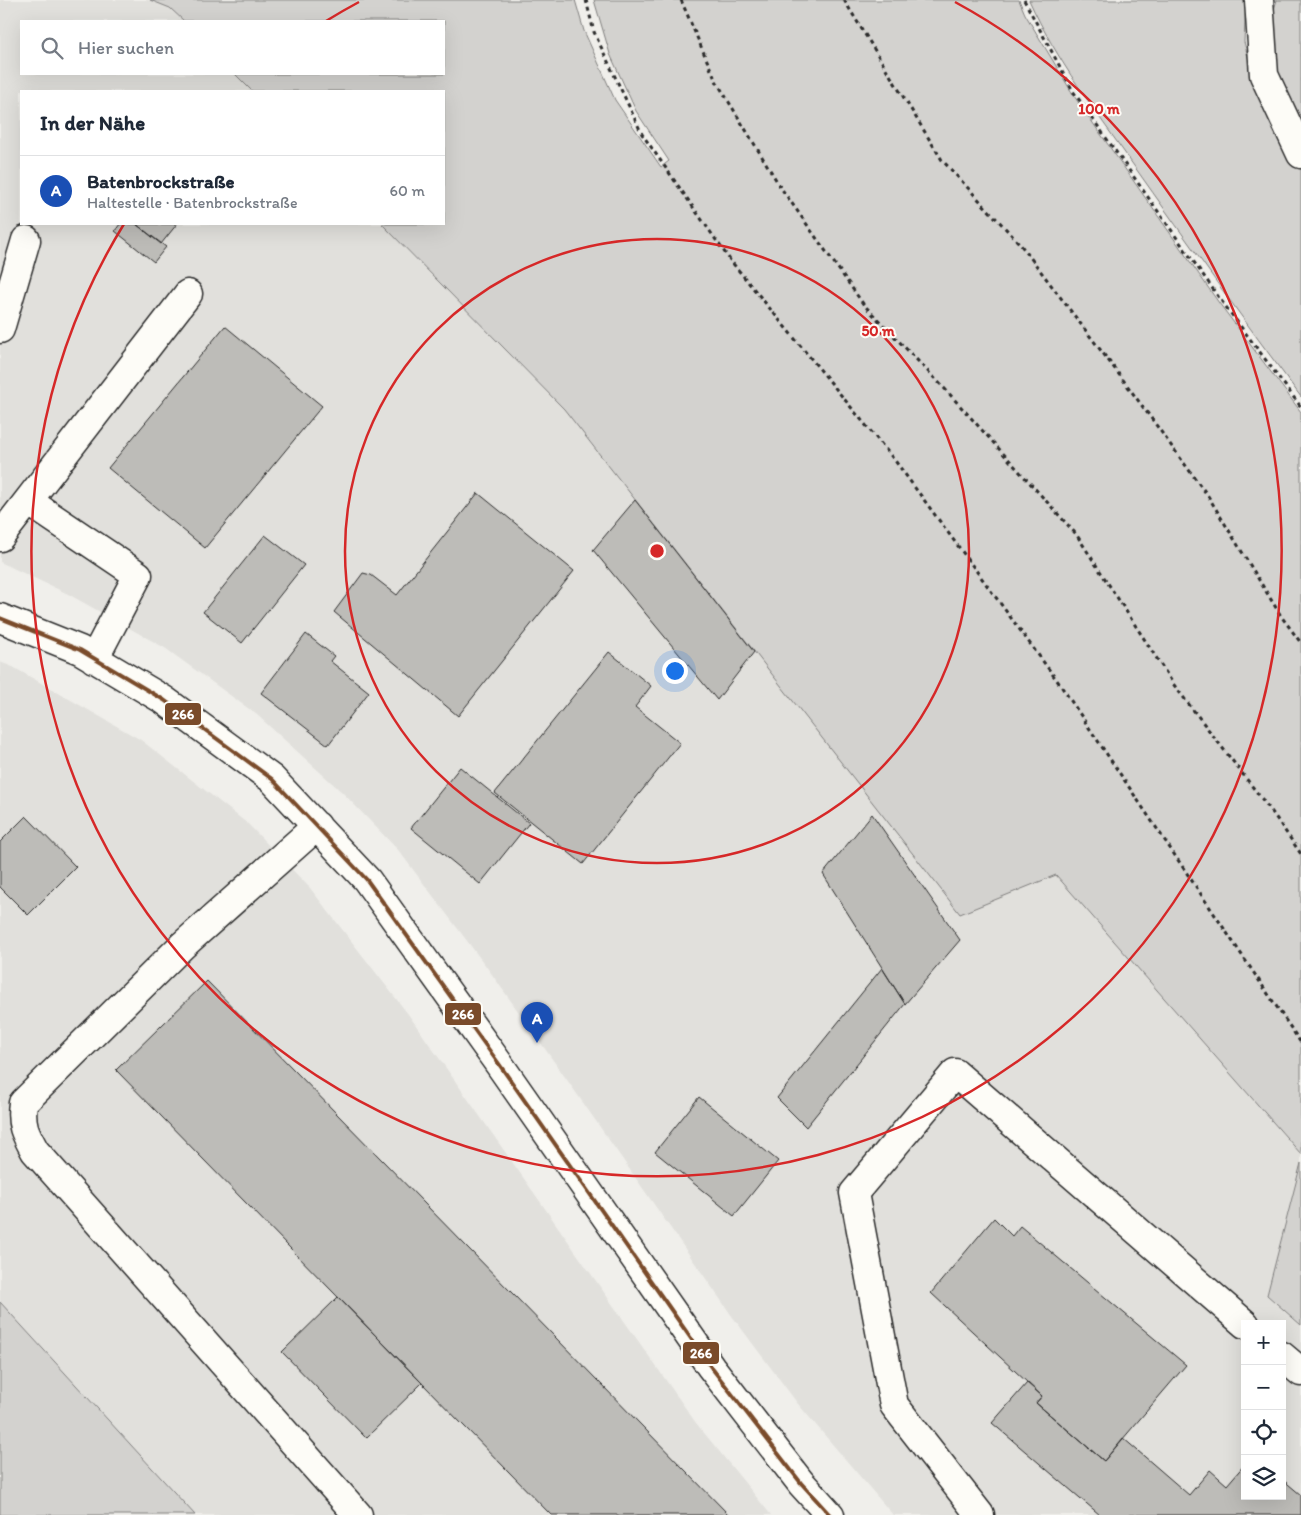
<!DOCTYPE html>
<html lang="de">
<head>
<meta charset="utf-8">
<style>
  :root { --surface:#fff; --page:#f6f6f7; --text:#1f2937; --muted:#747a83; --line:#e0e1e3; --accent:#7c3aed }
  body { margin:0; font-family:Itim,sans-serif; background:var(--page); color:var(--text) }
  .controls { position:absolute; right:15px; bottom:15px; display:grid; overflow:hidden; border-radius:0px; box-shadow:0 5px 20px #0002 }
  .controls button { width:45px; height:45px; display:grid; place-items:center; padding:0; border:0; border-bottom:1px solid var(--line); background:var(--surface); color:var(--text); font:25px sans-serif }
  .you { position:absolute; left:674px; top:670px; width:18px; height:18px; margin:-12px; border:4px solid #fff; border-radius:50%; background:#1a73e8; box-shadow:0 0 0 8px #1a73e833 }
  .badge { display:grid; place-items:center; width:32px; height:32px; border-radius:50%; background:var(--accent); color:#fff; font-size:16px; font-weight:700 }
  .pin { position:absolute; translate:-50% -41px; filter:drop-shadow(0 1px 2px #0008) }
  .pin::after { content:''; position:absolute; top:26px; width:18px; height:15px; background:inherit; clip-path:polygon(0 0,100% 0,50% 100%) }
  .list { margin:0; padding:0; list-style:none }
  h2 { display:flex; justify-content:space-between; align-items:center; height:65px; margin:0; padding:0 20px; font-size:21px }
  h2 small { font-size:16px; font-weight:400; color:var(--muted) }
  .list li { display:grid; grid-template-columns:32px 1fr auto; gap:15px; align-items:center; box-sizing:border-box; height:70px; padding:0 20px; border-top:1px solid var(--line) }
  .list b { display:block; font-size:19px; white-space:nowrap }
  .list p { margin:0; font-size:16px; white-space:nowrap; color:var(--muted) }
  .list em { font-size:16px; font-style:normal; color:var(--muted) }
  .icon { flex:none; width:28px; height:28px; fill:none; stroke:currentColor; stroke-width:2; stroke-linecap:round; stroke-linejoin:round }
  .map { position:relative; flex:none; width:1301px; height:1515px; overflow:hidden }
  .search { position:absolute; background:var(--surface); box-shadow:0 5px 20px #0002; left:20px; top:20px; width:425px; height:55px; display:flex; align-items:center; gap:12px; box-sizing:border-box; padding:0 18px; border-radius:0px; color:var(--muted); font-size:19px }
  .panel { position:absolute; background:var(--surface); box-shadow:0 5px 20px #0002; left:20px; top:90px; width:425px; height:135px; border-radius:0px }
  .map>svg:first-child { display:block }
  .built { fill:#e1e0dc; fill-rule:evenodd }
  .green { fill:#d3d2cf; stroke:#7f7e7d }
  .building { fill:#bdbcb8; stroke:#2b2b2b }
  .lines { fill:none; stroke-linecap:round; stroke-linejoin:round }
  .minor-casing { stroke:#2b2b2b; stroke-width:31 }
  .path { stroke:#2b2b2b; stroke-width:3; stroke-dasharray:4 4; stroke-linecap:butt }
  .minor { stroke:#fdfcf7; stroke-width:28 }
  .bus-1-casing { stroke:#fdfcf7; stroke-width:8 }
  .bus-1 { stroke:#7a4b2a; stroke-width:4 }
  .ring { fill:none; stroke:#d62828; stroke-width:2.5 }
  .centre { fill:#d62828; stroke:#fdfcf7; stroke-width:2.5 }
  .ring-label { font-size:15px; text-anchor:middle; font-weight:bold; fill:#d62828; stroke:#fdfcf7; stroke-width:4; stroke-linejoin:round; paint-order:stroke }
  .line-badge { stroke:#fdfcf7; stroke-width:2 }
  .badge-label { font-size:14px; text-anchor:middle; font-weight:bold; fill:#fff }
</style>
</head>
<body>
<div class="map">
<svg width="1301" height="1515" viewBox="0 0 1301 1515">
  <rect width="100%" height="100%" fill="#f0efeb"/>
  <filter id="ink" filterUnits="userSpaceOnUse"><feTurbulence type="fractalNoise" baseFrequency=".02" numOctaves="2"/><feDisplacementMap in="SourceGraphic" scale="10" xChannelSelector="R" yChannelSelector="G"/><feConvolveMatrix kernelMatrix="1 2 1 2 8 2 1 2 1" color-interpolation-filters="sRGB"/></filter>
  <g filter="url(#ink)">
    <path class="built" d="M 0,0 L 150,0 L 170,8 L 184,21 L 21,21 L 21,74 L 235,74 L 252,91 L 21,91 L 21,224 L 382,224 L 564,409 L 635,500 L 1056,875 L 1301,1154 L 1301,1163 L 1267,1295 L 1301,1325 L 1301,1515 L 893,1515 L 798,1404 L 732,1316 L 570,1084 L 486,966 L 399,851 L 343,793 L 256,714 L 165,648 L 68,594 L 0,562 ZM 1245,1324 L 1282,1324 L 1282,1496 L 1245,1496 Z
      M 0,662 L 13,667 L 141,740 L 248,824 L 310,888 L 408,1014 L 696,1423 L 771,1515 L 195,1515 L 0,1302 Z"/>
    <path class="green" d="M 150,0 L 575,0 L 584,31 L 615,100 L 661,167 L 669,161 L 636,111 L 610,54 L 594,0 L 1019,0 L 1025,14 L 1074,96 L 1219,303 L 1301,412 L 1301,1154 L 1056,875 L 960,914 L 564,409 L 382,224 L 444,224 L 444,91 L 252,91 L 235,74 L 444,74 L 444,21 L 184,21 L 170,8 Z
      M 1029,0 L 1246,0 L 1244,42 L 1254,80 L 1301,170 L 1301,397 C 1244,321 1189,244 1134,166 C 1097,113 1056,60 1029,0 Z
      M 1277,0 L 1301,0 L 1301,125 L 1284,93 L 1272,55 L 1270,22 Z
      M 1301,1163 L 1301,1325 L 1267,1295 Z
      M 0,1302 L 195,1515 L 0,1515 Z"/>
    <path class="building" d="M 120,224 L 136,224 L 166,247 L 154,262 L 115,231 Z
      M 136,224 L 177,224 L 161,244 Z
      M 225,326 L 322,406 L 205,548 L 108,468 Z
      M 478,493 L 574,571 L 458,716 L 334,612 L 363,573 L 371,575 L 397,595 Z
      M 635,500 L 754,652 L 717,700 L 593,550 Z
      M 265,535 L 304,565 L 242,643 L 203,612 Z
      M 306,634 L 334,656 L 330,661 L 369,692 L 328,745 L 261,693 Z
      M 609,652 L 651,686 L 635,707 L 680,743 L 583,864 L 495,793 Z
      M 460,767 L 529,823 L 480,884 L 411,828 Z
      M 872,814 L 960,940 L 905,1004 L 823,874 Z
      M 26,816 L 76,867 L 28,915 L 0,887 L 0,842 Z
      M 882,968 L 905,1004 L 806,1127 L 777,1098 Z
      M 207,981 L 729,1515 L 551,1515 L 116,1070 Z
      M 699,1097 L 778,1161 L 734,1216 L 655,1152 Z
      M 994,1218 L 1012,1236 L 1020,1226 L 1186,1365 L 1104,1461 L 1036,1403 L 1042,1396 L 931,1293 Z
      M 338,1297 L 422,1383 L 366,1438 L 282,1352 Z
      M 1027,1383 L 1042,1396 L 1036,1403 L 1104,1461 L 1123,1438 L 1189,1495 L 1210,1470 L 1227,1485 L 1245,1464 L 1245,1496 L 1282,1496 L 1282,1479 L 1301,1495 L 1301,1515 L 1100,1515 L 992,1423 Z"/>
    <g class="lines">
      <defs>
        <path id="minor" d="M 1259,0 L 1264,75 L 1301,154
          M 0,329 L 26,240
          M 28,501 L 138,575 L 94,659
          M 0,537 L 188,294
          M 0,618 L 80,650 L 164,700 L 272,779 L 367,880 L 499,1064 L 711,1367 L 801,1483 L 830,1515
          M 317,826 L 182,946 L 23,1103 C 20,1124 25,1133 35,1151 L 358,1515
          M 1282,1356 L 1301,1372
          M 980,1515 L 894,1405 L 854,1193 L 955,1073 L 1245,1324"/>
      </defs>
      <use href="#minor" class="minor-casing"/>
      <path class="path" d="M 586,0 L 594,32 L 642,134 L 730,260 L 896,462 L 1059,683 L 1301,1043
        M 681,0 L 715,79 L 781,188 L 864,305 L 944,388 L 1076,534 L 1174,685 L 1272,812 L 1301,854
        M 844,0 L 942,160 L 1020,244 L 1121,377 L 1208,496 L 1281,616 L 1301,643
        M 1024,0 L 1073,91 L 1220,299 L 1301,407"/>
      <use href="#minor" class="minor"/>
      <defs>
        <path id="bus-1" d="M 0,618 L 80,650 L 164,700 L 272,779 L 367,880 L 499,1064 L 711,1367 L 801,1483 L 830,1515"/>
      </defs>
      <use href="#bus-1" class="bus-1-casing"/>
      <use href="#bus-1" class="bus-1"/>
    </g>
  </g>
  <g class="ring">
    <circle cx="657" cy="551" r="312"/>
    <path d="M326 21A625 625 0 0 1 359 2M955 2A625 625 0 1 1 124 224"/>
  </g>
  <circle cx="657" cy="551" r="8" class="centre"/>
  <g class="ring-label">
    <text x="1099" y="114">100 m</text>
    <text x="878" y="336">50 m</text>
  </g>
  <g class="line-badge">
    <rect x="164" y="702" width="38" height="24" rx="5" fill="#7a4b2a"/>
    <rect x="444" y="1002" width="38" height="24" rx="5" fill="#7a4b2a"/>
    <rect x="682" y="1341" width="38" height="24" rx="5" fill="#7a4b2a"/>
  </g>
  <g class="badge-label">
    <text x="183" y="719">266</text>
    <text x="463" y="1019">266</text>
    <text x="701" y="1358">266</text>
  </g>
</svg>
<div class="controls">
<button>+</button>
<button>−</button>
<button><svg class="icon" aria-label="locate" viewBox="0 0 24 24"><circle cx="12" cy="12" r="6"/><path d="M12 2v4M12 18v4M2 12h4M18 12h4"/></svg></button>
<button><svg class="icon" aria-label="layers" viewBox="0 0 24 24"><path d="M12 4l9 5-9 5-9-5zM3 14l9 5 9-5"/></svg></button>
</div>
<div class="you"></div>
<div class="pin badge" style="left:537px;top:1043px;background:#1a4fb4">A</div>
<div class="search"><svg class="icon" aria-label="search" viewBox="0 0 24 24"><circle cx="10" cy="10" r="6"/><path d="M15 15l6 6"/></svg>Hier suchen</div>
<section class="panel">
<h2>In der Nähe<small></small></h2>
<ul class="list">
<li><span class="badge" style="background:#1a4fb4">A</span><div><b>Batenbrockstraße</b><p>Haltestelle · Batenbrockstraße</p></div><em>60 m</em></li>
</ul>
</section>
</div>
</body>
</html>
